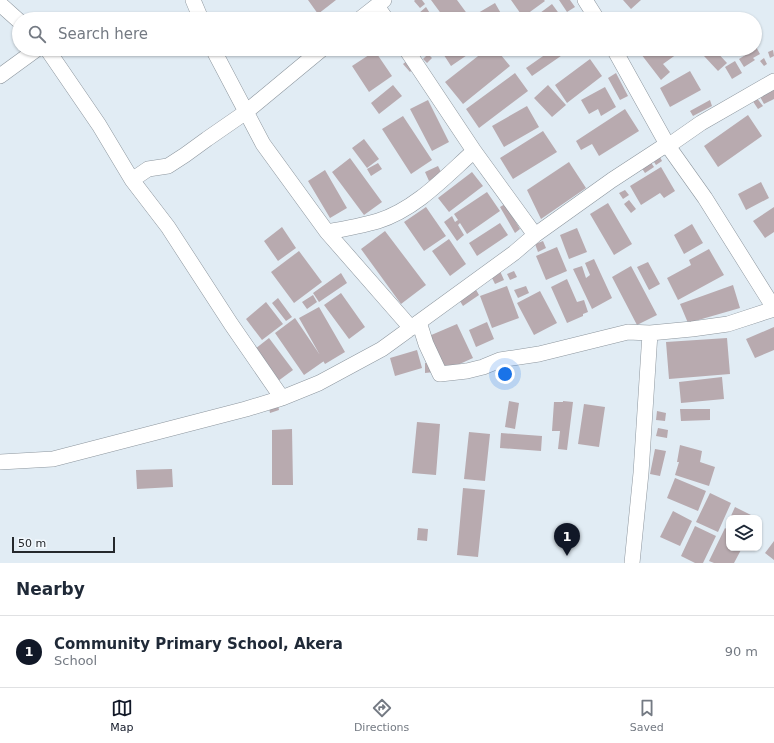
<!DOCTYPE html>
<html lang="en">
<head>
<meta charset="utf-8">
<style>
  :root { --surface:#fff; --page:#f2f2f3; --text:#1f2937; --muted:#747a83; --line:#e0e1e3; --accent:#111827 }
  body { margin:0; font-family:"DejaVu Sans",sans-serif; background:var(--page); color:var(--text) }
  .controls { position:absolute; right:12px; bottom:12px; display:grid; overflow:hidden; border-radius:8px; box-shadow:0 1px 3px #0004 }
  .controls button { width:36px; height:36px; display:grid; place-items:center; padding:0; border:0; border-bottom:1px solid var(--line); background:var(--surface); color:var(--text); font:20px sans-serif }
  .scale { position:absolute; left:12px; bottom:10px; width:103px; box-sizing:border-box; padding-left:4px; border:2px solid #25282c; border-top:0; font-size:11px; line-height:14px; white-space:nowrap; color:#25282c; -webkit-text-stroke:3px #f2f8fd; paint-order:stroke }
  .you { position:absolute; left:505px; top:374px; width:14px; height:14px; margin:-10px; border:3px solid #fff; border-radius:50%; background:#1a73e8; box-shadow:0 0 0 6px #1a73e833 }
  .badge { display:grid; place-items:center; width:26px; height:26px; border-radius:50%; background:var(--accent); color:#fff; font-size:13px; font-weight:700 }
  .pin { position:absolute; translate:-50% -33px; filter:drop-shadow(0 1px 2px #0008) }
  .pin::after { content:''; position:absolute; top:21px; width:14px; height:12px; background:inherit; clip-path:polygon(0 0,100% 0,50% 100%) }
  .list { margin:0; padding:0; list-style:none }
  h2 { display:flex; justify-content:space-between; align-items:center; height:52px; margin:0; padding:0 16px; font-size:17px }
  h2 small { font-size:13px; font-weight:400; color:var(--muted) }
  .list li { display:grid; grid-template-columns:26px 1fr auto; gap:12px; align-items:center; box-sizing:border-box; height:72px; padding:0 16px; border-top:1px solid var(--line) }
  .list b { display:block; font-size:15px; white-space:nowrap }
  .list p { margin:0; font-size:13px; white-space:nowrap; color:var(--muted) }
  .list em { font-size:13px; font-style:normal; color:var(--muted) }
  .icon { flex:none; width:22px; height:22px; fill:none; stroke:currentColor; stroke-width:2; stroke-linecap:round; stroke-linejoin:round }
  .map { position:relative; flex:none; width:774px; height:563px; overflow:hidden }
  .search { position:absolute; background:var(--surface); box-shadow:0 1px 3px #0004; left:12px; right:12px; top:12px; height:44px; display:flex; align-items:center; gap:10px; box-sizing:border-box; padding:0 14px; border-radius:22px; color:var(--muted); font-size:15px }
  .sheet { height:124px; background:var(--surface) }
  nav { display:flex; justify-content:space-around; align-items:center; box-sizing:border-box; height:56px; border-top:1px solid var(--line); background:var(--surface); font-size:11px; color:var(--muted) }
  nav a { display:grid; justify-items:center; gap:2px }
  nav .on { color:var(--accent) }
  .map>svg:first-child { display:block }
  .building { fill:#b8aaaf }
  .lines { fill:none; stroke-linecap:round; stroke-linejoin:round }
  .minor-casing { stroke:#8d969e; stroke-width:16 }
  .minor { stroke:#fff; stroke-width:15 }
</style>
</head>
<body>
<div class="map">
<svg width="774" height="563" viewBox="0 0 774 563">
  <rect width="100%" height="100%" fill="#e1ecf4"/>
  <path class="building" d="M 308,0 L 336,0 L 318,14 Z
    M 415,0 L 422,0 L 425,4 L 420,8 L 414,1 Z
    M 431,0 L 457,0 L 471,19 L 445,19 Z
    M 511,0 L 544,0 L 545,1 L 523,17 Z
    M 559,0 L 570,0 L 575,7 L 567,12 Z
    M 623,0 L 641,0 L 631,9 Z
    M 495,3 L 503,17 L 499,19 L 481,19 L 478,13 Z
    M 552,4 L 563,19 L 532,19 Z
    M 426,7 L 431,15 L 424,19 L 419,13 Z
    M 755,45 L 760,54 L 753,58 L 755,60 L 744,67 L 739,59 L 750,52 L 748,49 L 755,49 Z
    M 415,49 L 425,49 L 426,52 L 419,56 Z
    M 440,49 L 476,49 L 451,66 Z
    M 487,49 L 496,49 L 510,66 L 463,104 L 445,82 Z
    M 553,49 L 571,49 L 532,76 L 526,68 Z
    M 648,49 L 684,49 L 663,64 L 670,72 L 661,80 L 641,54 Z
    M 712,49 L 714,49 L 727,63 L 718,71 L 704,56 Z
    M 773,50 L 774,56 L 770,58 L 768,52 Z
    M 375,51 L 392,76 L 369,92 L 352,66 Z
    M 428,54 L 432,58 L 427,63 L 423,59 Z
    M 764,58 L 767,64 L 764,66 L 760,61 Z
    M 590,59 L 602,76 L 567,103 L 555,85 Z
    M 408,60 L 414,68 L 410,72 L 403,64 Z
    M 735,61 L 742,73 L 732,79 L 725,67 Z
    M 690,71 L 701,90 L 670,107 L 660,88 Z
    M 515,73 L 528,91 L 479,128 L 466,109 Z
    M 616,73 L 628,96 L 620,100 L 608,78 Z
    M 393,85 L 402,96 L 379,114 L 371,103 Z
    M 548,85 L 566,105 L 552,117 L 534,98 Z
    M 605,87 L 616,107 L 601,116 L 598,109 L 589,114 L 581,100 Z
    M 774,88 L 774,99 L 764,104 L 759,95 Z
    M 756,97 L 763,106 L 758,109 L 752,100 Z
    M 428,100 L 449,142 L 432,151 L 410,109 Z
    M 710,100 L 712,106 L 693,116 L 690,111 Z
    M 527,106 L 539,127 L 504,147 L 492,126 Z
    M 625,109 L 639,131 L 599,156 L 592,144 L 581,150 L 576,141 Z
    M 748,115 L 762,136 L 718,167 L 704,146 Z
    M 403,116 L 432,160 L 411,174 L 382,129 Z
    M 543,131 L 557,152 L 513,179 L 500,158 Z
    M 364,139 L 379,159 L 367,168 L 352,148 Z
    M 660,157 L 662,161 L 656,165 L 654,162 Z
    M 350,158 L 382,202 L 364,215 L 332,172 Z
    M 650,161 L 654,167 L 645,173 L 641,167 Z
    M 569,162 L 586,188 L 541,219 L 527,190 Z
    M 378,163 L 382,169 L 371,176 L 367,169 Z
    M 438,166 L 442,174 L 429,181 L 425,172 Z
    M 661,167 L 675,191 L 664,198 L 660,193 L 641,205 L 630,186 Z
    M 325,170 L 347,208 L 330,218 L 308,181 Z
    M 472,172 L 483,186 L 449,212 L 438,198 Z
    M 761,182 L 769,198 L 746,210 L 738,194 Z
    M 625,190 L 629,195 L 623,199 L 619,193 Z
    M 487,192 L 500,211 L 467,234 L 460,223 L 458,225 L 464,235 L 457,241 L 444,222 L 452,216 L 455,222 L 458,220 L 454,214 Z
    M 629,200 L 636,209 L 631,213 L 624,204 Z
    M 608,203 L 632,244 L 614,255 L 590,214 Z
    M 505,204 L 520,229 L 515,233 L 500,207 Z
    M 426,207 L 446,236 L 424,251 L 404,222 Z
    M 774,207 L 774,232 L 765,238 L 753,221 Z
    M 500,223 L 508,235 L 477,256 L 469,243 Z
    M 692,224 L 703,243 L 684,254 L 674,235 Z
    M 282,227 L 296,248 L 278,261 L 264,241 Z
    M 577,228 L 587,252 L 569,259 L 560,235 Z
    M 385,231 L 426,285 L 401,304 L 361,249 Z
    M 449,239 L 466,264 L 450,276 L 432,251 Z
    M 543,241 L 546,248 L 538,252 L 535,244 Z
    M 557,247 L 567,271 L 546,280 L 536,256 Z
    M 709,249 L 724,275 L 678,300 L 667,278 L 691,265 L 689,260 Z
    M 299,251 L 322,282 L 294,303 L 271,272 Z
    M 594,259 L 612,298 L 592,309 L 573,269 L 582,266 L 586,278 L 590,275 L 585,263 Z
    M 648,262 L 660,284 L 649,290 L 637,267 Z
    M 631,266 L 657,315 L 637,325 L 612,277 Z
    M 500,271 L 504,280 L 495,284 L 491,276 Z
    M 514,271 L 517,277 L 510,280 L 507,274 Z
    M 341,273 L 347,283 L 319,302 L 313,293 Z
    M 567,279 L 577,302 L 584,300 L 588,312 L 583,314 L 583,316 L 567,323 L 551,287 Z
    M 733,285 L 740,308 L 688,323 L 680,304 Z
    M 507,286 L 519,318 L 492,328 L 480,296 Z
    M 526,286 L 529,293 L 518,298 L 514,290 Z
    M 475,288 L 479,295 L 463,306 L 458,298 Z
    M 540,291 L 557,323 L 534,335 L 517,303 Z
    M 341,293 L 365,327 L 349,339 L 324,305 Z
    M 313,295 L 317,302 L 307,309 L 302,302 Z
    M 278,298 L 292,317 L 286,321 L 272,303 Z
    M 266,302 L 283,324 L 262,340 L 246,319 Z
    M 319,307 L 345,352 L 325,364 L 299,318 Z
    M 295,318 L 324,361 L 304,375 L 275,333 Z
    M 487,322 L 494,339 L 476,347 L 469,330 Z
    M 457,324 L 473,358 L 444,371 L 429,336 Z
    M 774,327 L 774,350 L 755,358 L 746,339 Z
    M 269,338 L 293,370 L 274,384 L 250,353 Z
    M 727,338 L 730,374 L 669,379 L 666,342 Z
    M 417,350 L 422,368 L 395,376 L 390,358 Z
    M 433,362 L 434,372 L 425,373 L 425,363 Z
    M 722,377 L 724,399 L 681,403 L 679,382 Z
    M 509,401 L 519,403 L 515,429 L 505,427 Z
    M 563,401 L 573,402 L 567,450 L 558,449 L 560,431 L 552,431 L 554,402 L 563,402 Z
    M 584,404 L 605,407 L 599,447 L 578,444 Z
    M 278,405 L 279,410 L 270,413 L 269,408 Z
    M 680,409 L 710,409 L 710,420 L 681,421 Z
    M 657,411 L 666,413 L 665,421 L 656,420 Z
    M 417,422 L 440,424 L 436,475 L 412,473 Z
    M 658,428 L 668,430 L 667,438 L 656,436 Z
    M 292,429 L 293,485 L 272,485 L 272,430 Z
    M 469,432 L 490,434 L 485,481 L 464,479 Z
    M 501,433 L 542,436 L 541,451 L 500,448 Z
    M 680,445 L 702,451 L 700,462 L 715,467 L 709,486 L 675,475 L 679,462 L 677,462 Z
    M 655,449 L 666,451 L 660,476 L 650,474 Z
    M 172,469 L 173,487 L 137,489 L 136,470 Z
    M 675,478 L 706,491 L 698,511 L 667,498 Z
    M 463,488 L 485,490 L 478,557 L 457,555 Z
    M 710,493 L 731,503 L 718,532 L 696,522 Z
    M 735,507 L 755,517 L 755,518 L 730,518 Z
    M 673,511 L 692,521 L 680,546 L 660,537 Z
    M 695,526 L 716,536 L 703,563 L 695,563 L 681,556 Z
    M 418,528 L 428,529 L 427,541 L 417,540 Z
    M 725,528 L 729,531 L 729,548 L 742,548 L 734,563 L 714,563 L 709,561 Z
    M 774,541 L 774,560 L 765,553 Z"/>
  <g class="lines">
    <defs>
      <path id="minor" d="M 193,0 L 201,19
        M 585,0 L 597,19
        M 0,4 L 19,21
        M 377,6 L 386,19
        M 360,19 L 384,0
        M 47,49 L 99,125 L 132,180 L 168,227 L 231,324 L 282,398
        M 213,49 L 263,144 L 327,232 L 411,328
        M 406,49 L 474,151 L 535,235
        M 614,49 L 668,146 L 705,198 L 774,308
        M 0,76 L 37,49
        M 132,180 L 148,169 L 168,166 L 185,155 L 207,139 L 246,112 L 322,49
        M 327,232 C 344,229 361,226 378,221 C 416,209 445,177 474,151
        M 419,322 L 426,344 L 440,374 L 467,371 L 483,367 L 500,360 L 539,354 L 628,332 L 650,333 L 692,329 L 728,324 L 774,309
        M 0,462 L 53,459 L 246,409 L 282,398 L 319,383 L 382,349 L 514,253 L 535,235 L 612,180 L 661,148 L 668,146 L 701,123 L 774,81
        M 632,563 L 641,473 L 650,333"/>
    </defs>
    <use href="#minor" class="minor-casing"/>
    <use href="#minor" class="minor"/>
  </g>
</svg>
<div class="controls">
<button><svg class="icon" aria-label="layers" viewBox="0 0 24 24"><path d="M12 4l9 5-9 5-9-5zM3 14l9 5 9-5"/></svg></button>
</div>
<div class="scale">50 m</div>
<div class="you"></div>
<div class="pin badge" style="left:567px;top:556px">1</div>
<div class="search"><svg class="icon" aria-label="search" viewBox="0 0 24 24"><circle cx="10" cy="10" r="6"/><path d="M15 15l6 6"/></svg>Search here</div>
</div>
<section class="sheet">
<h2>Nearby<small></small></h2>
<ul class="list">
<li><span class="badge">1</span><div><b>Community Primary School, Akera</b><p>School</p></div><em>90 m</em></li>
</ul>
</section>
<nav>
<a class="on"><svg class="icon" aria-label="map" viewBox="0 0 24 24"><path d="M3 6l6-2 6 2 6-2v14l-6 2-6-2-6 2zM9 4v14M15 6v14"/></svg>Map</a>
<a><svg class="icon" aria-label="directions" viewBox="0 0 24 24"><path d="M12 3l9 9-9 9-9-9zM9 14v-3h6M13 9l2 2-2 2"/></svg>Directions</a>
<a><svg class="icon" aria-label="saved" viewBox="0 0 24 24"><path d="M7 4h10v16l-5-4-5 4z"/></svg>Saved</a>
</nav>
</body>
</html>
